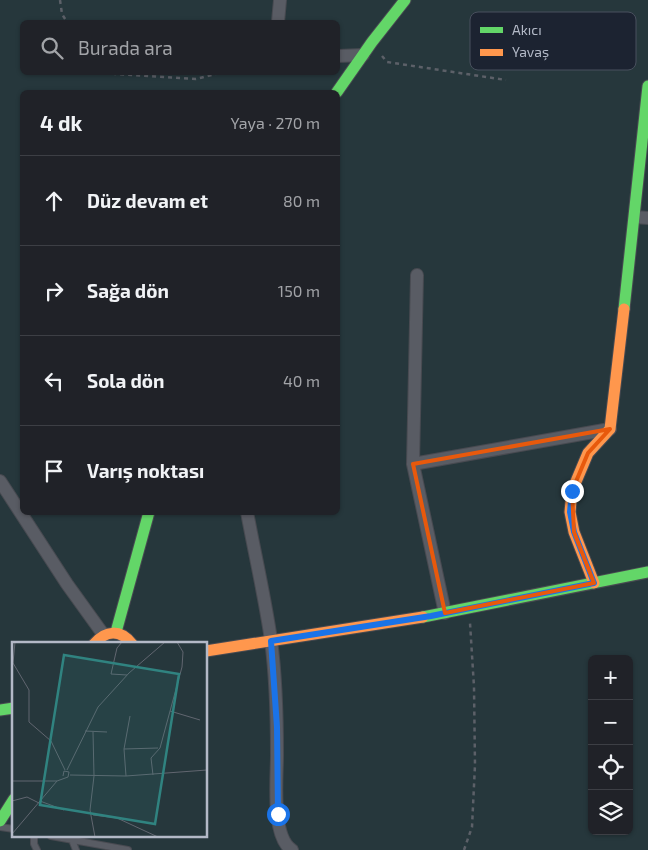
<!DOCTYPE html>
<html lang="tr">
<head>
<meta charset="utf-8">
<style>
  :root { --surface:#202228; --page:#282a30; --text:#f1f3f6; --muted:#a2a4a8; --line:#3d3f45 }
  body { margin:0; font-family:"Exo 2",sans-serif; background:var(--page); color:var(--text) }
  .controls { position:absolute; right:15px; bottom:15px; display:grid; overflow:hidden; border-radius:8px; box-shadow:0 1px 4px #0004 }
  .controls button { width:45px; height:45px; display:grid; place-items:center; padding:0; border:0; border-bottom:1px solid var(--line); background:var(--surface); color:var(--text); font:25px sans-serif }
  .stop { position:absolute; width:15px; height:15px; margin:-11px; border:4px solid #1a73e8; border-radius:50%; background:#fff }
  .stop.end { background:#1a73e8; border-color:#fff; box-shadow:0 1px 5px #0008 }
  .list { margin:0; padding:0; list-style:none }
  h2 { display:flex; justify-content:space-between; align-items:center; height:65px; margin:0; padding:0 20px; font-size:21px }
  h2 small { font-size:16px; font-weight:400; color:var(--muted) }
  .list li { display:grid; grid-template-columns:32px 1fr auto; gap:15px; align-items:center; box-sizing:border-box; height:90px; padding:0 20px; border-top:1px solid var(--line) }
  .list b { display:block; font-size:19px; white-space:nowrap }
  .list em { font-size:16px; font-style:normal; color:var(--muted) }
  .icon { flex:none; width:28px; height:28px; fill:none; stroke:currentColor; stroke-width:2; stroke-linecap:round; stroke-linejoin:round }
  .map { position:relative; flex:none; width:648px; height:850px; overflow:hidden }
  .search { position:absolute; background:var(--surface); box-shadow:0 1px 4px #0004; left:20px; top:20px; width:320px; height:55px; display:flex; align-items:center; gap:12px; box-sizing:border-box; padding:0 18px; border-radius:8px; color:var(--muted); font-size:19px }
  .panel { position:absolute; background:var(--surface); box-shadow:0 1px 4px #0004; left:20px; top:90px; width:320px; height:425px; border-radius:8px }
  .map>svg:first-child { display:block }
  .green { fill:#26373c; fill-rule:evenodd }
  .lines { fill:none; stroke-linecap:round; stroke-linejoin:round }
  .lane-casing { stroke:#484a51; stroke-width:8 }
  .street-casing { stroke:#484a51; stroke-width:14 }
  .fast-casing { stroke:#484a51; stroke-width:13 }
  .slow-casing { stroke:#484a51; stroke-width:13 }
  .path { stroke:#5c6068; stroke-width:2.5; stroke-dasharray:4 4; stroke-linecap:butt }
  .lane { stroke:#595c64; stroke-width:6 }
  .street { stroke:#595c64; stroke-width:12 }
  .fast { stroke:#63d668; stroke-width:11 }
  .slow { stroke:#ff974d; stroke-width:11 }
  .route { stroke:#1a73e8; stroke-width:6 }
  .marked { fill:none; stroke:#e8590c; stroke-width:4; stroke-linejoin:round }
  .inset-road { fill:none; stroke:#616670; stroke-width:1 }
  .view { fill:#308380; fill-opacity:0.15; stroke:#308380; stroke-width:2.5 }
  .inset-edge { fill:none; stroke:#b3b9c7; stroke-width:2.5 }
  .key { fill:#1c2331; stroke:#49505e; stroke-width:1 }
  .key-label { font-size:14px; fill:#b3b9c7 }
</style>
</head>
<body>
<div class="map">
<svg width="648" height="850" viewBox="0 0 648 850">
  <rect width="100%" height="100%" fill="#2a2e36"/>
  <path class="green" d="M 0,0 L 648,0 L 648,850 L 0,850 ZM 22,22 L 338,22 L 338,72 L 22,72 ZM 22,92 L 338,92 L 338,512 L 22,512 ZM 14,644 L 206,644 L 206,836 L 14,836 ZM 592,659 L 629,659 L 629,831 L 592,831 Z"/>
  <g class="lines">
    <defs>
      <path id="lane" d="M 0,827 L 14,829
        M 34,836 L 34,844 L 37,850
        M 51,836 L 128,850
        M 72,840 L 76,850"/>
      <path id="street" d="M 278,22 L 280,0
        M 338,56 L 363,55
        M 635,217 L 648,218
        M 417,275 L 413,464 L 445,613
        M 413,464 L 610,429
        M 0,481 L 67,584 L 103,634
        M 247,512 C 255,555 265,598 271,640 C 276,678 277,717 277,755 C 277,778 271,837 292,850"/>
      <path id="fast" d="M 337,92 L 372,42 L 405,0
        M 624,309 L 648,86
        M 423,617 L 648,572
        M 116,632 L 149,512
        M 0,710 L 14,708
        M 0,821 L 14,799"/>
      <path id="slow" d="M 594,583 L 574,532 L 570,512 L 572,491 L 588,453 L 610,429 L 624,309
        M 94,644 C 106,630 120,629 132,644
        M 206,651 L 423,617"/>
    </defs>
    <use href="#lane" class="lane-casing"/>
    <use href="#street" class="street-casing"/>
    <use href="#fast" class="fast-casing"/>
    <use href="#slow" class="slow-casing"/>
    <path class="path" d="M 60,0 L 62,14 L 67,22
      M 382,56 L 387,62 L 506,80
      M 113,72 L 115,74 L 196,79 L 223,72
      M 464,850 L 472,827 L 475,765 L 474,687 L 470,623"/>
    <use href="#lane" class="lane"/>
    <use href="#street" class="street"/>
    <use href="#fast" class="fast"/>
    <use href="#slow" class="slow"/>
  </g>
  <g class="lines">
    <path class="route" d="M 278,814 L 277,727 L 271,641 L 431,616 L 594,583 L 574,532 L 570,512 L 572,491"/>
  </g>
  <path class="marked" d="M 610,429 L 588,453 L 572,491 L 574,532 L 594,583 L 445,613 L 413,464 Z"/>
  <g transform="translate(12 642)">
    <rect width="195" height="195" fill="#2a2e36"/>
    <path d="M 0,0 L 195,0 L 195,195 L 0,195 Z" fill="#26373c"/>
    <path class="inset-road" d="M 3,0 L 1,21 L 17,48 L 17,80 L 39,99 L 53,128M 110,0 L 105,6 L 99,32 L 115,33M 158,69 L 188,78M 73,89 L 95,90M 81,90 L 82,134 L 78,168 L 83,195M 112,107 L 146,106M 55,128 L 86,65 L 117,31 L 153,0M 58,133 L 114,134 L 195,128M 141,133 L 139,116 L 148,106 L 170,25 L 171,10 L 165,0M 114,134 L 112,107 L 118,74M 0,139 L 45,139 L 56,135 L 57,130 L 52,129 L 51,134M 0,159 L 15,155 L 27,161M 28,159 L 52,168M 81,173 L 105,176 L 146,195M 0,192 L 45,139"/>
    <path class="view" d="M 52,13 L 167,32 L 143,182 L 28,163 Z"/>
    <rect width="195" height="195" class="inset-edge"/>
  </g>
  <rect x="470" y="12" width="166" height="58" rx="8" class="key"/>
  <rect x="480" y="27" width="23" height="6" fill="#63d668"/>
  <rect x="480" y="49" width="23" height="7" fill="#ff974d"/>
  <g class="key-label">
    <text x="512" y="35">Akıcı</text>
    <text x="512" y="57">Yavaş</text>
  </g>
</svg>
<div class="controls">
<button>+</button>
<button>−</button>
<button><svg class="icon" aria-label="locate" viewBox="0 0 24 24"><circle cx="12" cy="12" r="6"/><path d="M12 2v4M12 18v4M2 12h4M18 12h4"/></svg></button>
<button><svg class="icon" aria-label="layers" viewBox="0 0 24 24"><path d="M12 4l9 5-9 5-9-5zM3 14l9 5 9-5"/></svg></button>
</div>
<div class="stop" style="left:278px;top:814px"></div>
<div class="stop end" style="left:572px;top:491px"></div>
<div class="search"><svg class="icon" aria-label="search" viewBox="0 0 24 24"><circle cx="10" cy="10" r="6"/><path d="M15 15l6 6"/></svg>Burada ara</div>
<section class="panel">
<h2>4 dk<small>Yaya · 270 m</small></h2>
<ul class="list">
<li><svg class="icon" aria-label="ahead" viewBox="0 0 24 24"><path d="M12 20V5M6 11l6-6 6 6"/></svg><div><b>Düz devam et</b></div><em>80 m</em></li>
<li><svg class="icon" aria-label="right" viewBox="0 0 24 24"><path d="M7 20v-9h11M14 6l5 5-5 5"/></svg><div><b>Sağa dön</b></div><em>150 m</em></li>
<li><svg class="icon" aria-label="left" viewBox="0 0 24 24"><path d="M17 20v-9H6M10 6l-5 5 5 5"/></svg><div><b>Sola dön</b></div><em>40 m</em></li>
<li><svg class="icon" aria-label="arrive" viewBox="0 0 24 24"><path d="M6 21V4h12l-3 4 3 4H6"/></svg><div><b>Varış noktası</b></div></li>
</ul>
</section>
</div>
</body>
</html>
